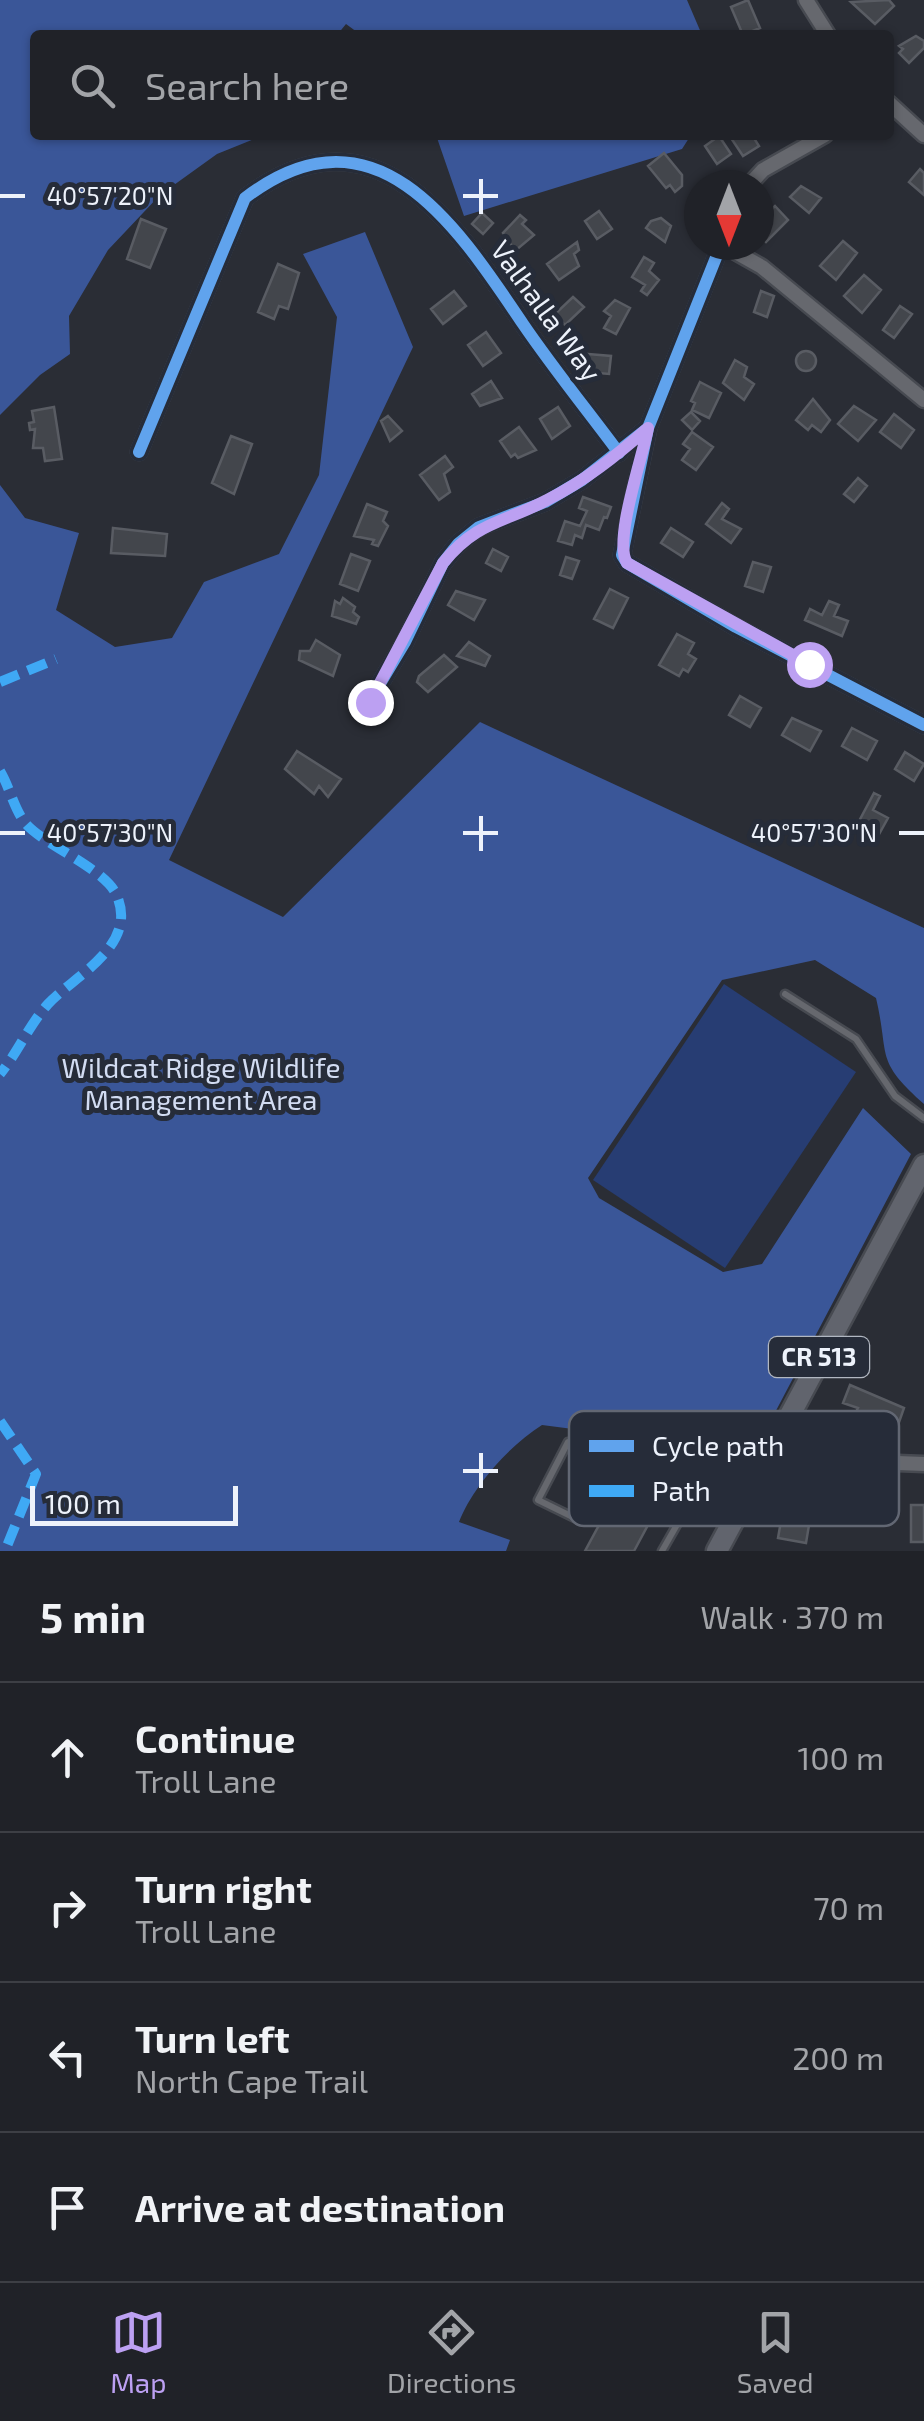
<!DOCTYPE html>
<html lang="en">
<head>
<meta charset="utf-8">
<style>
  :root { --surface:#202228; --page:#282a30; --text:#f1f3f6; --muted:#a2a4a8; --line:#3d3f45; --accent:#bca0f2 }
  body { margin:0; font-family:"Exo 2",sans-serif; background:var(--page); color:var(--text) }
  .compass { position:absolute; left:684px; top:170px; width:90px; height:90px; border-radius:50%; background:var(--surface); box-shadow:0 2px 8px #0004; rotate:180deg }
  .scale { position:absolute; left:30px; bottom:25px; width:208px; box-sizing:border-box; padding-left:10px; border:5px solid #edf2fb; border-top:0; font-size:28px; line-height:35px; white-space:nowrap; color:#edf2fb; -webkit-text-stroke:8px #262c39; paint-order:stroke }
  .stop { position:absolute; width:30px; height:30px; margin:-22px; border:8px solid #bca0f2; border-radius:50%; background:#fff }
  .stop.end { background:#bca0f2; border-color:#fff; box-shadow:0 2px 10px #0008 }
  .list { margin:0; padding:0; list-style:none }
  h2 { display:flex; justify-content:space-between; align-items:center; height:130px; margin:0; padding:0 40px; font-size:42px }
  h2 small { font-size:32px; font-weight:400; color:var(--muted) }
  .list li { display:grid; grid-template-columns:65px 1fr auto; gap:30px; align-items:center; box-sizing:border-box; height:150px; padding:0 40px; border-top:2px solid var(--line) }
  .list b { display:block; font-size:38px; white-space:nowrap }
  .list p { margin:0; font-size:32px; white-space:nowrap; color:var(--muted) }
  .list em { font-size:32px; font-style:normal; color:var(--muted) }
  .icon { flex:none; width:55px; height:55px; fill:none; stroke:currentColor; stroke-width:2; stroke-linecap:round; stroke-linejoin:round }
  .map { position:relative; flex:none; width:924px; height:1551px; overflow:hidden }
  .search { position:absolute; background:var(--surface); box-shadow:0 2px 8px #0004; left:30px; right:30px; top:30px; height:110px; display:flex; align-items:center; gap:25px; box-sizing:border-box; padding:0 35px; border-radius:10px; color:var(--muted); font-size:38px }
  .sheet { height:730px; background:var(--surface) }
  nav { display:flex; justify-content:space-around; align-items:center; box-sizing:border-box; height:140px; border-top:2px solid var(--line); background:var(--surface); font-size:28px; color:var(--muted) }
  nav a { display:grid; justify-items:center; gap:5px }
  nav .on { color:var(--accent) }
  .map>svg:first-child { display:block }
  .green { fill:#273d73 }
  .forest { fill:#3a5698 }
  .building { fill:#43464c; stroke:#595c63; stroke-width:2.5 }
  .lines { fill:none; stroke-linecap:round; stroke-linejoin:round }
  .service-casing { stroke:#474a51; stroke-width:11 }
  .minor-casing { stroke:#474a51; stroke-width:19 }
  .primary-casing { stroke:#474a51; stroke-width:25 }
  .service { stroke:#66686e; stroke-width:6 }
  .minor { stroke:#66686e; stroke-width:14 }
  .primary { stroke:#61646d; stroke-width:20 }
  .quiet { stroke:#3fa9f5; stroke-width:10; stroke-dasharray:20 10; stroke-linecap:butt }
  .cycleway-casing { stroke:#262c39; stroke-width:19 }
  .cycleway { stroke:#60a3ed; stroke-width:12 }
  .route { stroke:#bca0f2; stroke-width:12 }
  .ticks { fill:none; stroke:#edf2fb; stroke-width:4 }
  .labels { text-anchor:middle; stroke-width:10; stroke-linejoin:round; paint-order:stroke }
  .shield { fill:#262c39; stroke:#b1b7c1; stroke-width:2.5 }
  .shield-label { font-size:25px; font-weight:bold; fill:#edf2fb }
  .street-label { font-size:28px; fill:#edf2fb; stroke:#262c39 }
  .park-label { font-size:28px; fill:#d2dcf2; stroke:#262c39 }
  .key { fill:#262c39; stroke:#626773; stroke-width:2.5 }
  .key-label { font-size:28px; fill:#edf2fb }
  .ticks-label { font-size:25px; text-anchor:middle; fill:#edf2fb; stroke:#262c39; stroke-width:10; stroke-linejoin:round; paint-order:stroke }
</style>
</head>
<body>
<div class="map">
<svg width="924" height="1551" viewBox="0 0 924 1551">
  <rect width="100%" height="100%" fill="#2a2d35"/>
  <path class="green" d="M 724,984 L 856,1072 L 725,1268 L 593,1180 Z"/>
  <path class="forest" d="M 0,0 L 687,0 L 702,35 L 361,35 L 346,24 L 337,35 L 35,35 L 35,135 L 264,135 L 217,154 L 160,195 L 108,250 L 69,316 L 70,354 L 40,375 L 0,415 Z
    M 436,135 L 691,135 L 682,149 L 464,216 Z
    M 365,232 L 413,347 L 169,860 L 283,917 L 480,722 L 924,928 L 924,1104 C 874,1059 890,1058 876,998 L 815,960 L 722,980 L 588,1178 L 599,1198 L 723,1272 L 762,1264 L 863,1108 L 911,1154 L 750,1460 L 650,1439 L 542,1425 C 510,1445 473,1486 459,1522 L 510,1540 L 506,1551 L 0,1551 L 0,485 L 25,518 L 79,533 L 56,610 L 115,647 L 172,638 L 204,582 L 279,554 L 319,475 L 337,317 L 303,254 Z"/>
  <path class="building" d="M 748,0 L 760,28 L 743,35 L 731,7 Z
    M 889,0 L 894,6 L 875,24 L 851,2 Z
    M 916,36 L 924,41 L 924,48 L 909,63 L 899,53 L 903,49 L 899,46 Z
    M 729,135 L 752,135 L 759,146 L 743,156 Z
    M 719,136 L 731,154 L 717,164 L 705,146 Z
    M 664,153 L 682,175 L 682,186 L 675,192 L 670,185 L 666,188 L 648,166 Z
    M 920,169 L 924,173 L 924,195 L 909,182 Z
    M 801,186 L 821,198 L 809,213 L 790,197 Z
    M 775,206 L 788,220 L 766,242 L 759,235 L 759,221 Z
    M 599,211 L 612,229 L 597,239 L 585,221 Z
    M 482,213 L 493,223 L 483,234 L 472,224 Z
    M 520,215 L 526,220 L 522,224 L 534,235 L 515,251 L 503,233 Z
    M 661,218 L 671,226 L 665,242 L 646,228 L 651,221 Z
    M 141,219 L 166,229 L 150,268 L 127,259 Z
    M 843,241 L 857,253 L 836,280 L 820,266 Z
    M 577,242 L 579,250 L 574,254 L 579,266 L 559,280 L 547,264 Z
    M 644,257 L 654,263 L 649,271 L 659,280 L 647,295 L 641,291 L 645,285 L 632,277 Z
    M 278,264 L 299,273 L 288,309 L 279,306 L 274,319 L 258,312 Z
    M 864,275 L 881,290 L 862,313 L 844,296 Z
    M 454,291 L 466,306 L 443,324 L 431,309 Z
    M 761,291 L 774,296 L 767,317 L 754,312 Z
    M 573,297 L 584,307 L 565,325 L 555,314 Z
    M 615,300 L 630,308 L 616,334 L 604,328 L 611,316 L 604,311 Z
    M 900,306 L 912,314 L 894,338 L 883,330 Z
    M 486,332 L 501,353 L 483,366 L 468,345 Z
    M796 361a10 10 0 1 1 20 0a10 10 0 1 1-20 0Z
    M 588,354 L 611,356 L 609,374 L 587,372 Z
    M 735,360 L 747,367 L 744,377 L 754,384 L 744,400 L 723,383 Z
    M 491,381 L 502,398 L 480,406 L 472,394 Z
    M 700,382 L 721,393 L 709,418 L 692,410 L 695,403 L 691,401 Z
    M 813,399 L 830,420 L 821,432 L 812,425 L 808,430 L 796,420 Z
    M 854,406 L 876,420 L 858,441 L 838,424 Z
    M 54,407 L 62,459 L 45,461 L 43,448 L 33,448 L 35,429 L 30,430 L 29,423 L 34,422 L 32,411 Z
    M 558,407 L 570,426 L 552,439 L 540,419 Z
    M 691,412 L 700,421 L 692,430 L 682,420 Z
    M 894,414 L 914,430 L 901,448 L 880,432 Z
    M 388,416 L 402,431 L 390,441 L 381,421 Z
    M 519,427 L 536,450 L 518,458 L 515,454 L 511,457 L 500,441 Z
    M 692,432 L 713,447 L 696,470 L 682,460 L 690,449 L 683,444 Z
    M 231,436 L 252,444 L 234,494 L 212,483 Z
    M 445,456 L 453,467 L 444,474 L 450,492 L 439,500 L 420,475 Z
    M 858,478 L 867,486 L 854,502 L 844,494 Z
    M 583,497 L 611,507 L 607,518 L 604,517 L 599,530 L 586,525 L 582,538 L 575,535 L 572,545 L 558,541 L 565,521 L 580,526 L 587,511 L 579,508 Z
    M 722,503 L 729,509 L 722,519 L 741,529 L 731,543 L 706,524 Z
    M 367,504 L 387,512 L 383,521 L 388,526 L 378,546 L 372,544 L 374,540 L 354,536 Z
    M 113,528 L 167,534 L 165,556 L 111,553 Z
    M 671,528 L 693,542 L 683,557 L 661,543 Z
    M 493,549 L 508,557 L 501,571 L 486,563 Z
    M 351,554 L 370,561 L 358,591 L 340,584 Z
    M 566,557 L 579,561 L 572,579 L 560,575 Z
    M 753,562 L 771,567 L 763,592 L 745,586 Z
    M 610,589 L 628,598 L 613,628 L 594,619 Z
    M 456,591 L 485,600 L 474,620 L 448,605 Z
    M 343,598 L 355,607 L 353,612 L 359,617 L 356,624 L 332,616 L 335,601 L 340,604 Z
    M 829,601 L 839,605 L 834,616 L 848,621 L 842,636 L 805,620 L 810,609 L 822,615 Z
    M 677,634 L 694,643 L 688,654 L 696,659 L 688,672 L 683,669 L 679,676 L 659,665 Z
    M 316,640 L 340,655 L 333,676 L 299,660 L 300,651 L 310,651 Z
    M 469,642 L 490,656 L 485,666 L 457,656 Z
    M 444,655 L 457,667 L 428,692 L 417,682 L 419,676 Z
    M 740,696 L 761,708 L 750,727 L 729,715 Z
    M 792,718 L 821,731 L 810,751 L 782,735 Z
    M 852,728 L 877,741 L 867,760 L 842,746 Z
    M 297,751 L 341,779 L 328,797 L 319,786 L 314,794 L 285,769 Z
    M 905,752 L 924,764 L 914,781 L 895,769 Z
    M 874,793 L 880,796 L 873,810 L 888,818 L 878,836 L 857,825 Z
    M 850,1385 L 904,1408 L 897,1428 L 855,1414 L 858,1408 L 843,1403 Z
    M 631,1466 L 669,1486 L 634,1551 L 585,1551 Z
    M 784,1504 L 812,1507 L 806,1543 L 778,1538 Z
    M 911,1505 L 924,1505 L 924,1542 L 911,1542 Z"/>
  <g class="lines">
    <defs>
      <path id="service" d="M 785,994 L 856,1039 L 895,1096 L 924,1118
        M 611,1449 L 611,1462 L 581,1521 L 538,1500 L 568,1442 L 611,1449 L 651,1445 L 711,1465
        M 662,1551 L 711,1465 L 754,1477"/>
      <path id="minor" d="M 806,0 L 828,35
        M 889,103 L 924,135
        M 749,185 L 763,170 L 825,135
        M 723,245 L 762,267 L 924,400
        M 648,429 L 622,555 L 627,563 L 736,627 L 924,725
        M 139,452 L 245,198 C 374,99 456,224 523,324 C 553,368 587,410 619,453
        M 369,702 L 405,642 L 443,563 L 458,544 L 479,527 L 545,502 L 582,480 L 648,428 L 721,245
        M 766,1458 L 924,1464"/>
      <path id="primary" d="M 717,1551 L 924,1165"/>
    </defs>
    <use href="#service" class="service-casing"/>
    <use href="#minor" class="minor-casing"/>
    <use href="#primary" class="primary-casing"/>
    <use href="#service" class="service"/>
    <use href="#minor" class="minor"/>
    <use href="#primary" class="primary"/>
    <path class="quiet" d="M 0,682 L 56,659
      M 0,771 C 9,786 13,805 23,820 C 38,843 106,868 117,896 C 138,946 74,976 48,1004 C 29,1025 18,1052 0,1074
      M 0,1421 L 36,1474 L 5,1551"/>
    <defs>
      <path id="cycleway" d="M 648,428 L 622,555 L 627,563 L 736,627 L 924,725
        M 139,452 L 245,198 C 374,99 456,224 523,324 C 553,368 587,410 619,453
        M 369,702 L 405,642 L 443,563 L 458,544 L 479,527 L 545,502 L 582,480 L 648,428 L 721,245"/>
    </defs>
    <use href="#cycleway" class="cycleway-casing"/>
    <use href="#cycleway" class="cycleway"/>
  </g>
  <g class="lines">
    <path class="route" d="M 370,702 L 443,563 C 477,521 504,523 547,500 C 585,481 617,455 648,428 C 643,456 613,541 627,563 L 809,664"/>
  </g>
  <path class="ticks" d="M 481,179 L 481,214M 0,196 L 25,196M 463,196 L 498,196M 481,816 L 481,851M 0,833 L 25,833M 463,833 L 498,833M 899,833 L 924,833M 481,1453 L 481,1488M 463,1471 L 498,1471"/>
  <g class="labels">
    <rect class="shield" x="769" y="1337" width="100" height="40" rx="8"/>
    <g class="shield-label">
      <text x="819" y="1366">CR 513</text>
    </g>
    <g class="street-label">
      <text transform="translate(546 311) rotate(54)" y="10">Valhalla Way</text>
    </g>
    <g class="park-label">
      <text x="201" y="1078">Wildcat Ridge Wildlife<tspan x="201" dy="32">Management Area</tspan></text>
    </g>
  </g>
  <rect x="569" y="1411" width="330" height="115" rx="15" class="key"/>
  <rect x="589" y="1440" width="45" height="12" fill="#60a3ed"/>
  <rect x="589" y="1485" width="45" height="12" fill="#3fa9f5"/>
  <g class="key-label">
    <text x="652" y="1456">Cycle path</text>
    <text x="652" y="1501">Path</text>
  </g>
  <g class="ticks-label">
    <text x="110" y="205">40°57'20"N</text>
    <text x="110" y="842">40°57'30"N</text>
    <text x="814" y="842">40°57'30"N</text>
  </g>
</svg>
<svg class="compass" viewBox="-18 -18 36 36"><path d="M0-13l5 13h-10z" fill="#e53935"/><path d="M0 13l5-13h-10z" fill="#a2a4a8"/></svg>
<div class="scale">100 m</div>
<div class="stop" style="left:809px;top:664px"></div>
<div class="stop end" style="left:370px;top:702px"></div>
<div class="search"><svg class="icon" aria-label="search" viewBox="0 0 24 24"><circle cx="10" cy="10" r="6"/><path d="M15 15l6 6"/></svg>Search here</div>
</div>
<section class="sheet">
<h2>5 min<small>Walk · 370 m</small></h2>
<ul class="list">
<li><svg class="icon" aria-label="ahead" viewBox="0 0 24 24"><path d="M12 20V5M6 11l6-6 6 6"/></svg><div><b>Continue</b><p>Troll Lane</p></div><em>100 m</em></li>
<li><svg class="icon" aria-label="right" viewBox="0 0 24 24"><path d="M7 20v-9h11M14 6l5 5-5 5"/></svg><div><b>Turn right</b><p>Troll Lane</p></div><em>70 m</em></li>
<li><svg class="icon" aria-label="left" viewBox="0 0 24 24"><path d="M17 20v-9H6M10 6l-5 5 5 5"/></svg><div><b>Turn left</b><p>North Cape Trail</p></div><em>200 m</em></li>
<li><svg class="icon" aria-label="arrive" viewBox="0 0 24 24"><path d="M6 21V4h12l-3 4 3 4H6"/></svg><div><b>Arrive at destination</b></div></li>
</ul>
</section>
<nav>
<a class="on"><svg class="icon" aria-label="map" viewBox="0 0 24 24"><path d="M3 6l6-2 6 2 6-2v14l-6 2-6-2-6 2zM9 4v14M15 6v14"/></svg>Map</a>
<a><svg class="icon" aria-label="directions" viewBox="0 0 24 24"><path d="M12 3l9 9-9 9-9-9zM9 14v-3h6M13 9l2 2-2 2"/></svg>Directions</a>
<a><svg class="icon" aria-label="saved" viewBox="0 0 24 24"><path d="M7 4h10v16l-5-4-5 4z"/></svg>Saved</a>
</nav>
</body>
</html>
